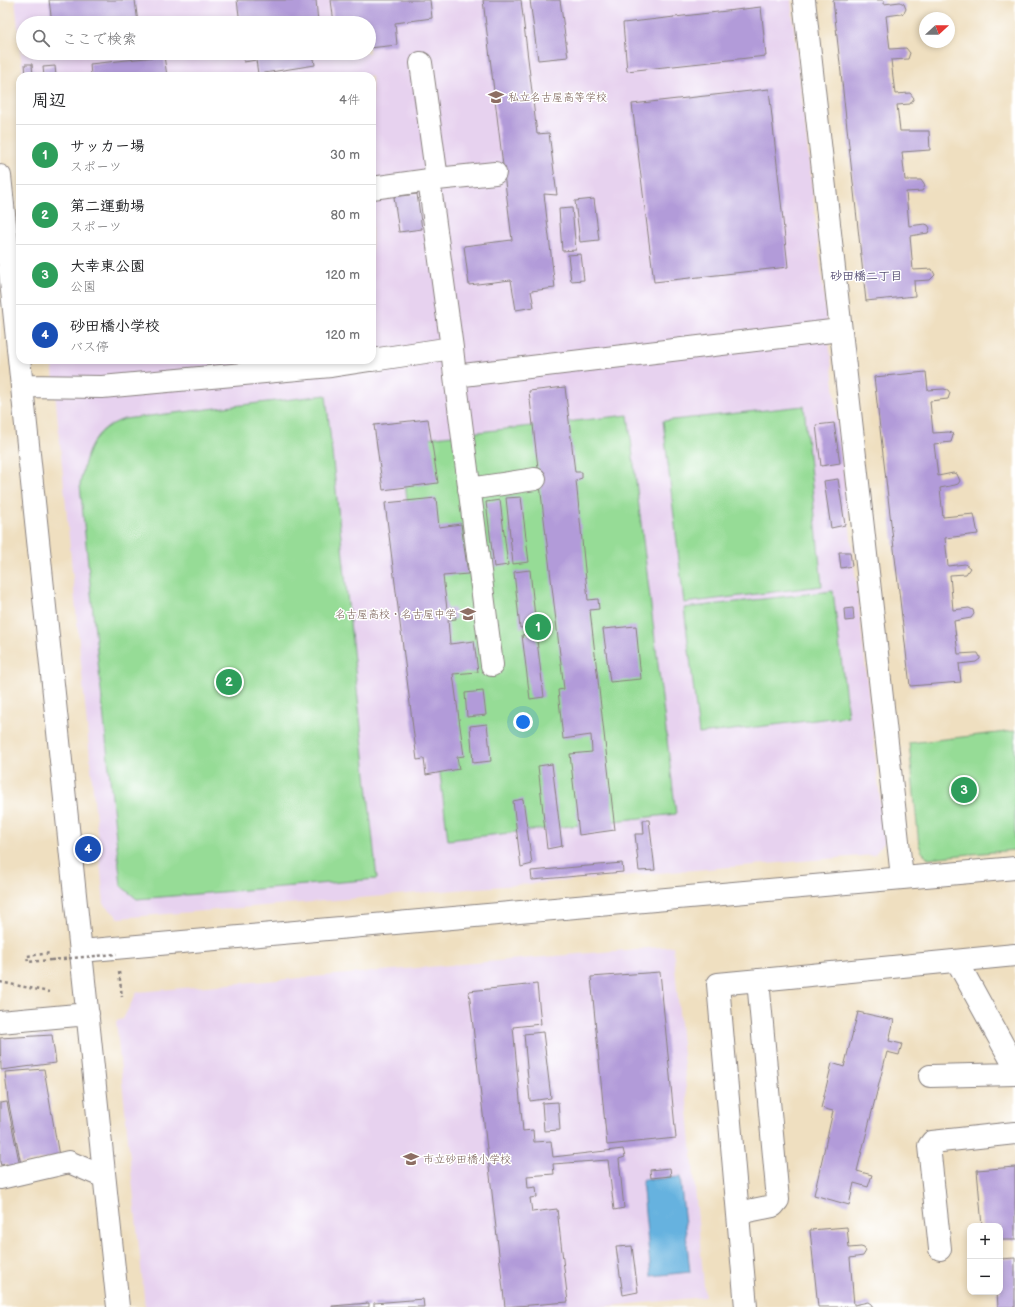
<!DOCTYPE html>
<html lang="ja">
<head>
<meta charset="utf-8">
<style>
  :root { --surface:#fff; --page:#f2f2f2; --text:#202124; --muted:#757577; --line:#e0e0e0; --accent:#111827 }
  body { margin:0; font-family:"Balsamiq Sans","Klee One",sans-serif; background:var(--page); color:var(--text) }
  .controls { position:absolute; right:12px; bottom:12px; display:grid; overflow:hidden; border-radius:8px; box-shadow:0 2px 6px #0003 }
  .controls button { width:36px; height:36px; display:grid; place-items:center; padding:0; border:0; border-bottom:1px solid var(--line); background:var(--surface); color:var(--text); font:20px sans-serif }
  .compass { position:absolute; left:919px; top:12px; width:36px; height:36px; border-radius:50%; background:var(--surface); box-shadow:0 2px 6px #0003; rotate:69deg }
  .you { position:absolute; left:523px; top:722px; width:14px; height:14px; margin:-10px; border:3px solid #fff; border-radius:50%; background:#1a73e8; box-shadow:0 0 0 6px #1a73e833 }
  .badge { display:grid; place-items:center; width:26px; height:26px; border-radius:50%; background:var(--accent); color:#fff; font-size:13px; font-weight:700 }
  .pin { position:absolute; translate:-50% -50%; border:2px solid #fff; box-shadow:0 1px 4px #0006 }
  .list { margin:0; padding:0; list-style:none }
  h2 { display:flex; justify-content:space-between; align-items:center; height:52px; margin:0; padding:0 16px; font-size:17px }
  h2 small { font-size:13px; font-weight:400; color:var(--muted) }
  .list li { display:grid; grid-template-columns:26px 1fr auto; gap:12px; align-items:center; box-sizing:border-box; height:60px; padding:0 16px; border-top:1px solid var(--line) }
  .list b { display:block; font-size:15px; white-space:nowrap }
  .list p { margin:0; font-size:13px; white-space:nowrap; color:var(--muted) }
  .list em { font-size:13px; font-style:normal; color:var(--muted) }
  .icon { flex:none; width:22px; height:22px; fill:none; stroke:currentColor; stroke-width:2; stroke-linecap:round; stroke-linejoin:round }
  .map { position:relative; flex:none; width:1015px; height:1307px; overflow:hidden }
  .search { position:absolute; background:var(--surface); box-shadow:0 2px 6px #0003; left:16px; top:16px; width:360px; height:44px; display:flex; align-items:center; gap:10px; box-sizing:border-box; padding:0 14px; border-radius:22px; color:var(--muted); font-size:15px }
  .panel { position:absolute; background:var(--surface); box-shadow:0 2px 6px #0003; left:16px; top:72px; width:360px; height:292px; border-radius:12px }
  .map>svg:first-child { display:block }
  .built { fill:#e7d2ef; fill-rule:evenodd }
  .green { fill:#96dc96; stroke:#5c7f68 }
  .water { fill:#66b2df; stroke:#446a8d }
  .building { fill:#b29bd9 }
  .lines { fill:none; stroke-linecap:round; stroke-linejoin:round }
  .minor-casing { stroke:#88807e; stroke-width:24 }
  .path { stroke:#88807e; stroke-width:2.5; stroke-dasharray:3 3; stroke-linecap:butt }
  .minor { stroke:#fff; stroke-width:22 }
  .path-bridge { stroke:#88807e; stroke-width:2.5; stroke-dasharray:3 3; stroke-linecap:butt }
  .labels { text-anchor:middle; stroke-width:3; stroke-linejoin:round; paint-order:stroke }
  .education-label { font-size:11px; fill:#785e54; stroke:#fff; text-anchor:start }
  .neighbourhood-label { font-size:12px; font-weight:bold; fill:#544c72; stroke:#fff }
</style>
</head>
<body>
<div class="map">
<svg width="1015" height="1307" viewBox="0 0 1015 1307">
  <rect width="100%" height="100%" fill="#fff"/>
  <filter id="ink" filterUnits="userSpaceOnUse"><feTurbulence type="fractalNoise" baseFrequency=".025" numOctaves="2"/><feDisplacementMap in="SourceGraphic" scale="8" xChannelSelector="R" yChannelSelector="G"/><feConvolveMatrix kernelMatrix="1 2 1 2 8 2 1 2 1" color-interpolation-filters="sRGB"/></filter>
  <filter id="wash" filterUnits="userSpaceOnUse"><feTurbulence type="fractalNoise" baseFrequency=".012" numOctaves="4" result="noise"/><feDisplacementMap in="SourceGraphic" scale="16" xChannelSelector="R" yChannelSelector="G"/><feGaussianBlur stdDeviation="0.9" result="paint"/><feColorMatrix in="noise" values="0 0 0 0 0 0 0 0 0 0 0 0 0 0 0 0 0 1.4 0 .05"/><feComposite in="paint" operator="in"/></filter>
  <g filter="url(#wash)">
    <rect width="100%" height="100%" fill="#efdfc0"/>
    <path class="built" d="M 15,0 L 791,0 L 885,842 L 874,855 L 119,918 L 104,904 L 52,360 L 372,360 L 372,76 L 23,76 ZM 23,23 L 369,23 L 369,53 L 23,53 Z
      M 673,946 L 705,1297 L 599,1307 L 145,1307 L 116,1021 L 123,1019 L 137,992 Z"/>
    <path class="green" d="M 326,395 L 377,879 L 137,899 L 121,886 L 80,485 C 84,464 88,441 107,427 C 112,424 119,421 124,419 Z
      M 804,406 L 822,586 L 684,603 L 663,421 Z
      M 628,415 L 676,814 L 448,840 L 400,441 Z
      M 833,591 L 848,716 L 699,734 L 684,608 Z
      M 1015,731 L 1015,850 L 928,858 L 922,852 L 919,845 L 909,743 Z"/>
    <path class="water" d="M 680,1177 L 690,1272 L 651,1276 L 642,1180 Z"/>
    <g id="blocks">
      <path class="building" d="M 49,0 L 135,0 L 138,23 L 52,23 Z
        M 237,0 L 316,0 L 318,23 L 240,23 Z
        M 331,0 L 430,0 L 432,18 L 395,23 L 397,45 L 369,48 L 369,23 L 334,23 Z
        M 483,0 L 521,0 L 537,134 L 549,133 L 557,195 L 544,194 L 555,288 L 531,291 L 534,307 L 516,310 L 511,280 L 469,285 L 464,246 L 512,240 Z
        M 530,0 L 560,0 L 568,57 L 538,60 Z
        M 833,0 L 884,0 L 884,4 L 900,2 L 904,4 L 906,9 L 904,13 L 901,14 L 886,16 L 890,49 L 906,48 L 910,53 L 908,59 L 891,60 L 895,94 L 910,93 L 914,98 L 910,104 L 897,105 L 900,131 L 929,131 L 930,150 L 902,152 L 905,180 L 921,180 L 925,186 L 922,191 L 906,192 L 909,226 L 925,224 L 928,225 L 930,228 L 928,233 L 910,236 L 913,270 L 932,269 L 935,275 L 930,280 L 914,281 L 915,296 L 866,301 Z
        M 761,7 L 766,56 L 627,71 L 623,23 Z
        M 243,53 L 313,53 L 315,65 L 258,74 L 256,60 L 244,62 Z
        M 164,56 L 167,76 L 91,76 L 90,64 Z
        M 25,64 L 32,64 L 33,76 L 26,76 Z
        M 55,66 L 56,76 L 44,76 L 43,67 Z
        M 769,89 L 788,267 L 654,282 L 632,104 Z
        M 417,194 L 422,229 L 399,232 L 394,197 Z
        M 594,199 L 599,240 L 580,242 L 575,201 Z
        M 572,208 L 576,250 L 562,251 L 559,209 Z
        M 581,254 L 584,280 L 571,281 L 568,255 Z
        M 926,372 L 928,390 L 944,389 L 948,390 L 950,393 L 948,399 L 930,401 L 933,433 L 949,432 L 952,433 L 953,436 L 951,442 L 934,444 L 938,476 L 953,473 L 957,474 L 960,481 L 958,484 L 955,485 L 940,488 L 943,517 L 974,514 L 978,534 L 945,538 L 948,566 L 965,564 L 970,568 L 966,574 L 950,575 L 953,610 L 969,608 L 973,610 L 974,614 L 971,618 L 954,621 L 958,654 L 975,653 L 978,653 L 980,657 L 980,659 L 976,662 L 959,664 L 961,682 L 910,686 L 874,377 Z
        M 565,387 L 575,472 L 582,472 L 582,478 L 576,480 L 588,600 L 598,599 L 599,609 L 590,610 L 615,830 L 579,835 L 570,754 L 592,752 L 591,735 L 563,739 L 558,690 L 564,689 L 529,391 Z
        M 428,419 L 438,483 L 383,490 L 374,425 Z
        M 834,423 L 840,463 L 821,466 L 816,425 Z
        M 838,479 L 845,525 L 831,528 L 824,481 Z
        M 521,497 L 529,562 L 513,564 L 506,498 Z
        M 436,498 L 439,527 L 461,524 L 468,574 L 443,576 L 447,609 L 454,608 L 456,619 L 448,620 L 450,644 L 474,641 L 478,672 L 453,674 L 464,756 L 457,757 L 459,769 L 426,775 L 424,759 L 417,760 L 385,503 Z
        M 500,500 L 508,565 L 494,567 L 486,502 Z
        M 839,552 L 850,552 L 852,566 L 841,568 Z
        M 530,570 L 536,626 L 520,628 L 514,572 Z
        M 853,608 L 854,620 L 845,621 L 844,609 Z
        M 636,626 L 641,679 L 610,682 L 603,629 Z
        M 536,633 L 544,697 L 530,699 L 522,635 Z
        M 483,691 L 486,715 L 467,717 L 465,693 Z
        M 487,724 L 491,761 L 473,763 L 470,726 Z
        M 552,764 L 562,846 L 547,849 L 538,766 Z
        M 523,799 L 532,864 L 521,867 L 513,801 Z
        M 643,820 L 649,820 L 655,870 L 639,871 L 635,834 L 644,834 Z
        M 622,863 L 623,872 L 532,880 L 531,871 Z
        M 660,972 L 676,1138 L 607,1145 L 591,977 Z
        M 537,984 L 541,1024 L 513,1027 L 523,1131 L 533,1130 L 534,1142 L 551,1141 L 553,1157 L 623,1149 L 625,1157 L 619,1159 L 624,1208 L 614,1210 L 608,1160 L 553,1164 L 554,1174 L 527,1176 L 528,1188 L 536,1187 L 537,1197 L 530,1198 L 532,1212 L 557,1209 L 568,1302 L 505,1307 L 469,991 Z
        M 858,1012 L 894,1020 L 889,1041 L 902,1044 L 899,1055 L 887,1052 L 857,1171 L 872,1175 L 868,1187 L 854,1183 L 849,1205 L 814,1195 L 833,1111 L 821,1108 L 832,1063 L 844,1067 Z
        M 543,1032 L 551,1098 L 530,1101 L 524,1034 Z
        M 52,1035 L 56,1063 L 1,1070 L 0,1038 Z
        M 44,1069 L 59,1156 L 21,1164 L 8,1100 L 5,1072 Z
        M 7,1102 L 20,1166 L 8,1169 L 7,1164 L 1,1165 L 0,1162 L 0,1103 Z
        M 558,1102 L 560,1130 L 544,1131 L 542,1103 Z
        M 1015,1167 L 1015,1240 L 1000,1240 L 1000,1226 L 982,1226 L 977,1170 Z
        M 670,1168 L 671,1176 L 651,1178 L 650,1170 Z
        M 847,1227 L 849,1248 L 861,1247 L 864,1248 L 866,1251 L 863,1256 L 850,1258 L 854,1305 L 868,1302 L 871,1304 L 873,1307 L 818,1307 L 810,1230 Z
        M 632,1246 L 638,1292 L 623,1295 L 616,1247 Z
        M 1015,1258 L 1015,1307 L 998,1307 L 997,1292 L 1000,1292 L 1000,1259 Z
        M 423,1299 L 424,1307 L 374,1307 L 374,1303 Z
        M 369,1303 L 369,1307 L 332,1307 L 332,1306 Z"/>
    </g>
  </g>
  <g filter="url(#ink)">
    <use href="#blocks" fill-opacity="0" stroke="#88807e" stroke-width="1"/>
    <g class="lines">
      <defs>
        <path id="minor" d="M 804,0 L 902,877
          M 421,63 L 437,179 L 429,180
          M 0,176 L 118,1307
          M 437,179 L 495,173
          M 372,188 L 429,180 L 452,348 L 372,360
          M 452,348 L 455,376 L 840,330
          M 455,376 L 492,665
          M 22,386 L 102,387 L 331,366 L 370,360
          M 469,489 L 535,479
          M 81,951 L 1015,868
          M 957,961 L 1015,1067
          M 0,1022 L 88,1014
          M 930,1076 L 1015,1074
          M 0,1178 L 69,1162 L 104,1177
          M 738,1213 L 773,1206 L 778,1200 L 758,980
          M 940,1249 L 929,1146 L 932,1142 L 1015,1133
          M 746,1307 L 718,984 L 1015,955"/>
      </defs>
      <use href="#minor" class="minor-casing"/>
      <path class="path" d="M 51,960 L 28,962 L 27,956 L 51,953
        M 119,972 L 122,997
        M 0,982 L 49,992"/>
      <use href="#minor" class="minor"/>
      <path class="path-bridge" d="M 51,960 L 117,954"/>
    </g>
  </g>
  <defs>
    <symbol id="school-bare" viewBox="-9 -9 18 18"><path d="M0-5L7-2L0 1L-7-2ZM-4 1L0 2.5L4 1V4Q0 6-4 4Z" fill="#8d6e63" stroke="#fff" stroke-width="2.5" paint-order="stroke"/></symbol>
  </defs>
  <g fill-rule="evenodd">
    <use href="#school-bare" x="485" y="86" width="22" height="22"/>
    <use href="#school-bare" x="457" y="603" width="22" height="22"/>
    <use href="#school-bare" x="400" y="1148" width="22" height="22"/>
  </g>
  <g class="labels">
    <g class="education-label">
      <text x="508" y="101">私立名古屋高等学校</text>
      <text x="456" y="618" text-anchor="end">名古屋高校・名古屋中学</text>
      <text x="423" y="1163">市立砂田橋小学校</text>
    </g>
    <g class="neighbourhood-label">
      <text x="866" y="280">砂田橋二丁目</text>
    </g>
  </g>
</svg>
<div class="controls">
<button>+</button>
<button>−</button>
</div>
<svg class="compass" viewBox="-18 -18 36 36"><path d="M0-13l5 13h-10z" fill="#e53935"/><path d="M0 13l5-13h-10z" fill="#757577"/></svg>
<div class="you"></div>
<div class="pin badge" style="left:538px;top:627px;background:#2e9e5b">1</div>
<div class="pin badge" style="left:229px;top:682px;background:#2e9e5b">2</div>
<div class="pin badge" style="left:964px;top:790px;background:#2e9e5b">3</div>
<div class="pin badge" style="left:88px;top:849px;background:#1a4fb4">4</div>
<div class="search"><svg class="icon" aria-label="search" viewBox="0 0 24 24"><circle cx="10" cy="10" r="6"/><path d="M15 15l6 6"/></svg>ここで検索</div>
<section class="panel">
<h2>周辺<small>4件</small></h2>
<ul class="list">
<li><span class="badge" style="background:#2e9e5b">1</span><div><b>サッカー場</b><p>スポーツ</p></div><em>30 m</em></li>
<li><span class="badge" style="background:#2e9e5b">2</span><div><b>第二運動場</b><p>スポーツ</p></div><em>80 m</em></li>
<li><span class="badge" style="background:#2e9e5b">3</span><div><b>大幸東公園</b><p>公園</p></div><em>120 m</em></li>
<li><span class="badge" style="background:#1a4fb4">4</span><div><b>砂田橋小学校</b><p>バス停</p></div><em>120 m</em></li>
</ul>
</section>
</div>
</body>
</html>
